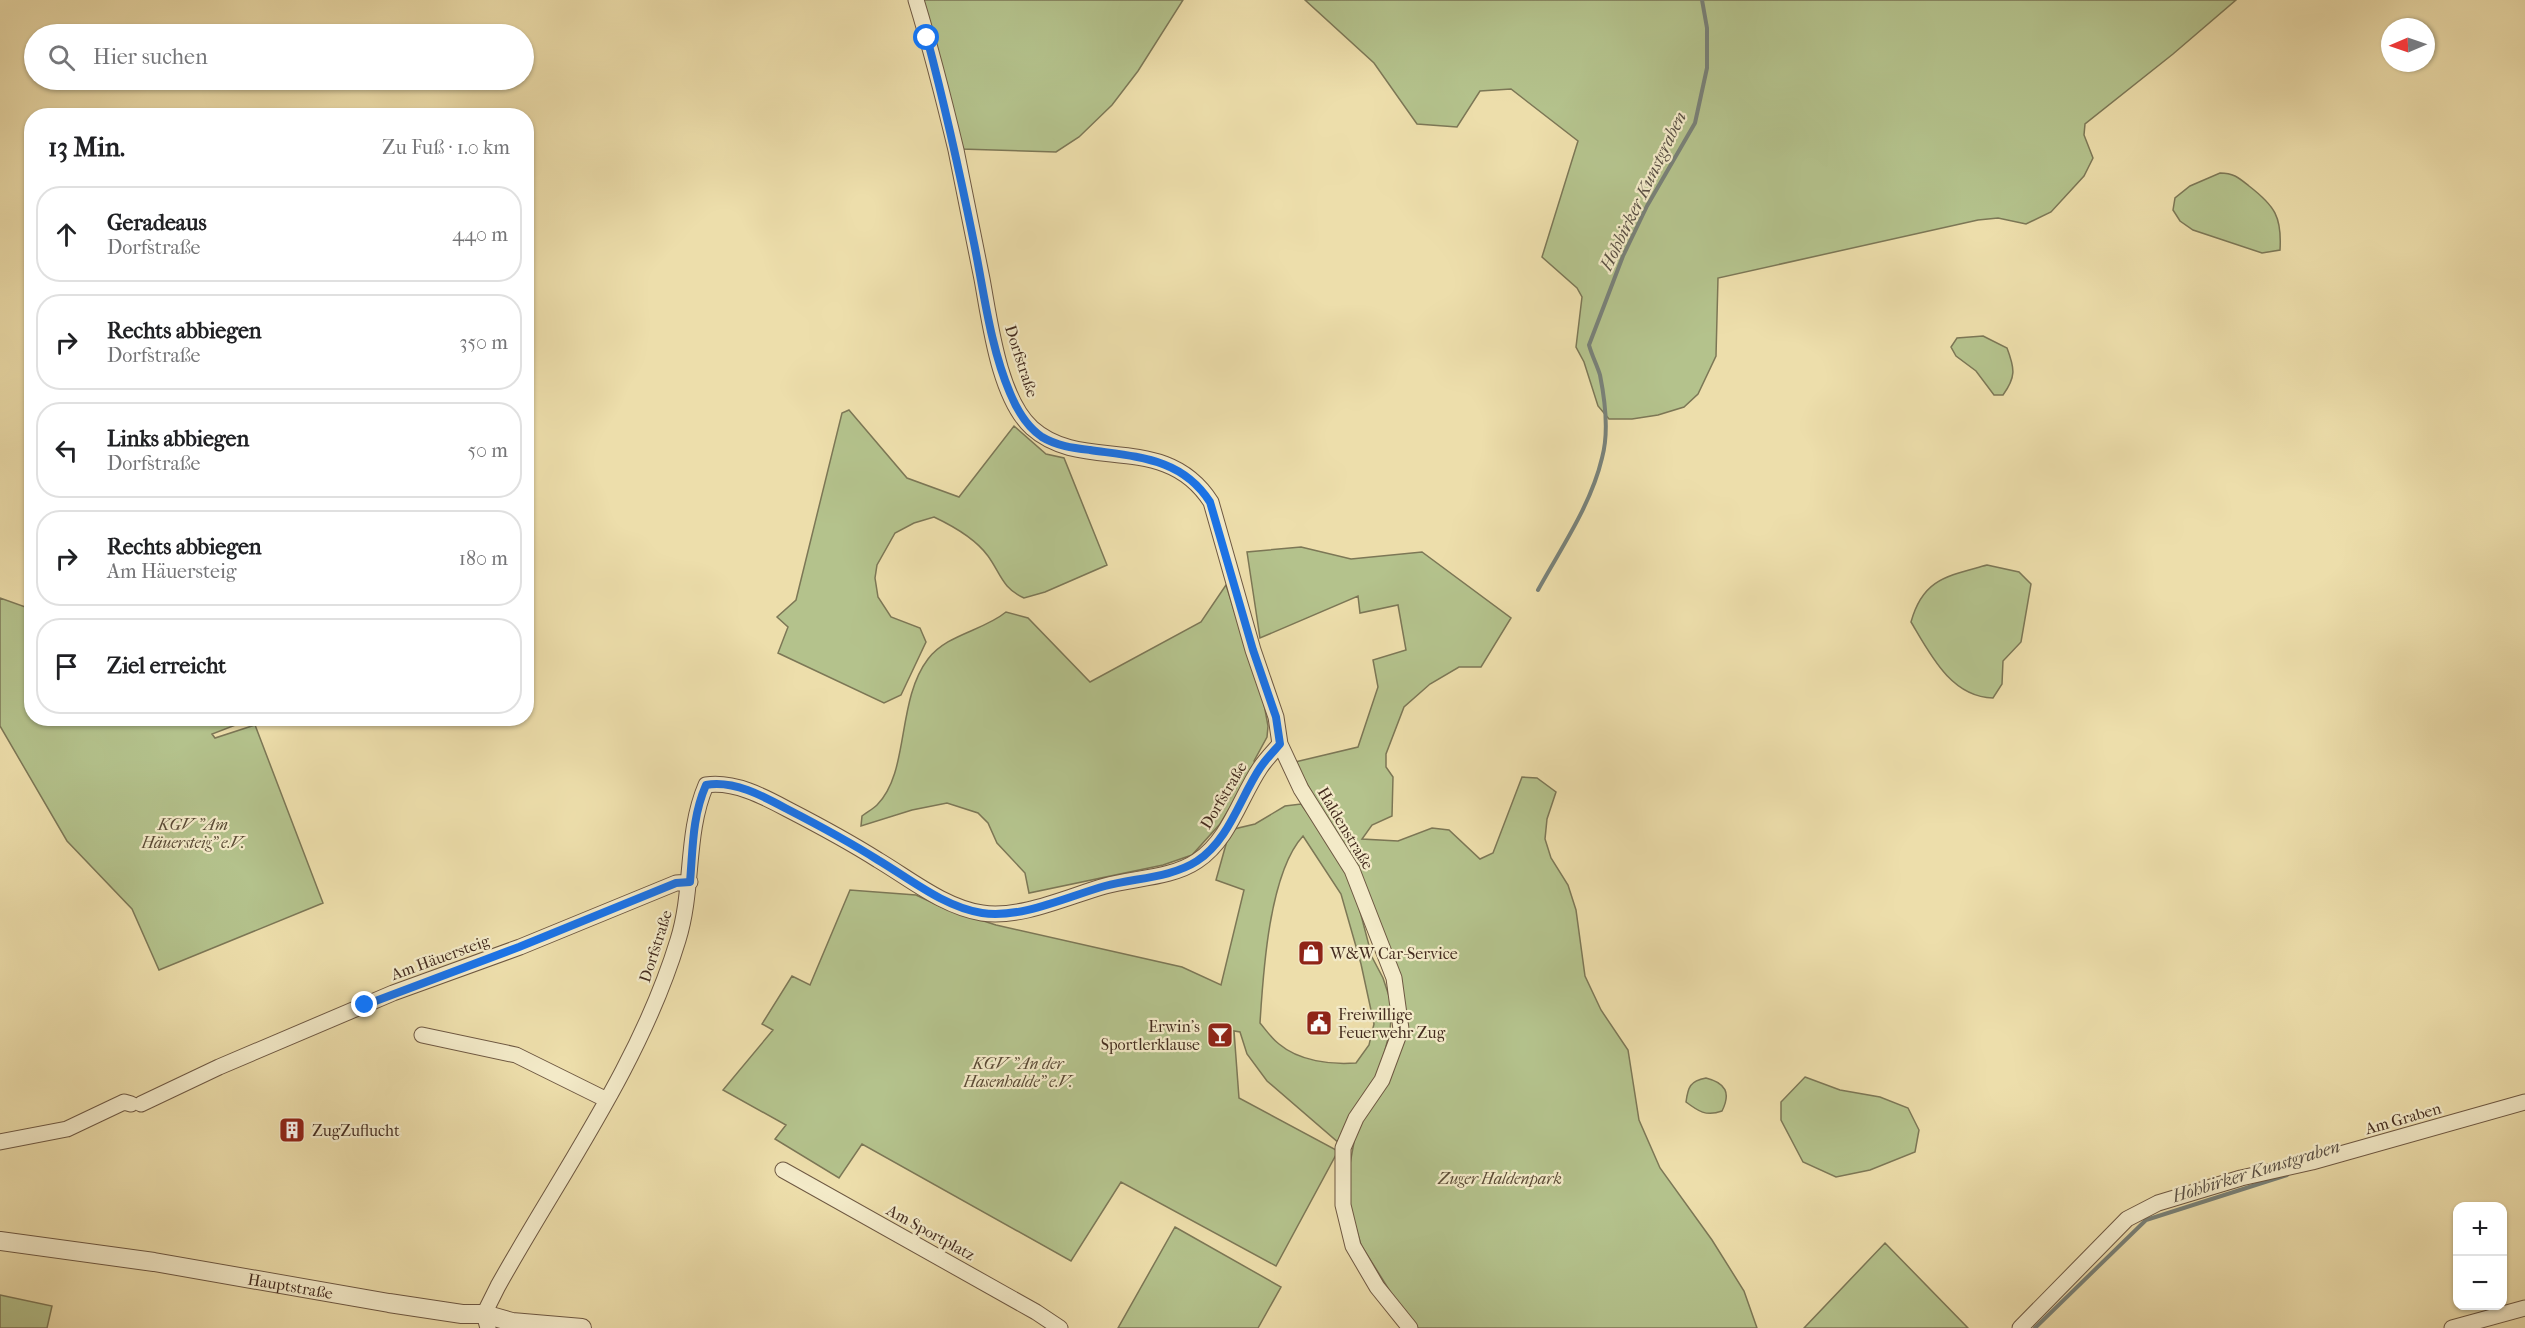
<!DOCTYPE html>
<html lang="de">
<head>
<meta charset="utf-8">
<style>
  :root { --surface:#fff; --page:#f2f2f2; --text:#202124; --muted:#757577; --line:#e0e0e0 }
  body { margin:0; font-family:"IM FELL French Canon",serif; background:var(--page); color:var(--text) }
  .controls { position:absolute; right:18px; bottom:18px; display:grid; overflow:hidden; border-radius:12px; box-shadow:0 2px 4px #0004 }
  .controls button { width:54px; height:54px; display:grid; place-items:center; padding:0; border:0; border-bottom:2px solid var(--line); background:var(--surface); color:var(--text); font:30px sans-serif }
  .compass { position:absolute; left:2381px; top:18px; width:54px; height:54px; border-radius:50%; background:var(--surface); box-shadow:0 2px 4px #0004; rotate:268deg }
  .stop { position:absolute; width:18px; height:18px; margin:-14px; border:4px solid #1a73e8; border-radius:50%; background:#fff }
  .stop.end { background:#1a73e8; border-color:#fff; box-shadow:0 2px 6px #0008 }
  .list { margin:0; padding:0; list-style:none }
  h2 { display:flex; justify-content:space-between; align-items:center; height:78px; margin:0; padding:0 24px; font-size:26px }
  h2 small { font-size:20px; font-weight:400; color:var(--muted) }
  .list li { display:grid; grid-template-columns:39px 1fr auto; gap:18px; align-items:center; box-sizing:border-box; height:96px; margin:0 12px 12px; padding:0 12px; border:2px solid var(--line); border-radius:24px }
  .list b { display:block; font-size:22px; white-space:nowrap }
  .list p { margin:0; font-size:20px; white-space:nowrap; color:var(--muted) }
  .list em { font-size:20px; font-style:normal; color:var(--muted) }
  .icon { flex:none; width:33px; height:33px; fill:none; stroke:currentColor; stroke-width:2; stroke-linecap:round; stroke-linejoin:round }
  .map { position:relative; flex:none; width:2525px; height:1328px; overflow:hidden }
  .search { position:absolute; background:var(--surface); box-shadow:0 2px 4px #0004; left:24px; top:24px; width:510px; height:66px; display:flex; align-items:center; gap:15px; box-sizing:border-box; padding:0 21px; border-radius:33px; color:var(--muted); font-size:22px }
  .panel { position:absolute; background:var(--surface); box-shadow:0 2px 4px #0004; left:24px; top:108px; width:510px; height:618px; border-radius:24px }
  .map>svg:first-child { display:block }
  .green { fill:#b4c28c; stroke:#7c7756; stroke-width:1.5; fill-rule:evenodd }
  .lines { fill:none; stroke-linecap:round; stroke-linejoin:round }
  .stream { stroke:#798178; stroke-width:4 }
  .minor-casing { stroke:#6e5842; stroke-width:17 }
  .tertiary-casing { stroke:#6e5842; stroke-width:20 }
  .minor { stroke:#f3eac8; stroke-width:15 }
  .tertiary { stroke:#f3eac8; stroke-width:18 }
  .route { stroke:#1a73e8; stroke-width:8 }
  .labels { text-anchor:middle; stroke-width:4.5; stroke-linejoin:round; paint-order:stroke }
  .street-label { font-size:16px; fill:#442c1f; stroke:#f3eac8 }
  .park-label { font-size:16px; font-style:italic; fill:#5a4a35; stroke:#f3eac8 }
  .poi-label { font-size:16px; fill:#442c1f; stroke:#f3eac8; text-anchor:start }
  .water-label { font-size:18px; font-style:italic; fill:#5a5044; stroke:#f3eac8 }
</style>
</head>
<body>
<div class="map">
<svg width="2525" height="1328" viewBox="0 0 2525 1328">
  <rect width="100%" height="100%" fill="#eddeab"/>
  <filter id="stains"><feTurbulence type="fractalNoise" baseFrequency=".00333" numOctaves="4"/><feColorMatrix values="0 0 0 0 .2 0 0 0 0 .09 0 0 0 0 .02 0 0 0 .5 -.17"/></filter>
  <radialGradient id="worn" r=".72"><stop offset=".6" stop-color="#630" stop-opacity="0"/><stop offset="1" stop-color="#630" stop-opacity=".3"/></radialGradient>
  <path class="green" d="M 922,0 L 1183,0 L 1138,71 L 1112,105 L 1079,137 L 1056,152 L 961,149 Z
    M 1305,0 L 2236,0 L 2173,54 L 2085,124 L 2084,135 L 2093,158 L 2084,176 L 2051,212 L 2026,224 L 1998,218 L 1978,220 L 1718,278 L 1716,356 L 1698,394 L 1684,407 L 1658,415 L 1632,419 L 1609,419 L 1598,406 L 1584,362 L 1576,347 L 1582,297 L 1577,288 L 1542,257 L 1578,141 L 1511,89 L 1480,91 L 1457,127 L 1417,124 L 1374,63 Z
    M 2220,173 C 2234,173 2239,178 2249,186 C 2275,206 2282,217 2280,250 L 2262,253 L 2193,230 L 2180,221 L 2173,210 L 2175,198 L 2190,186 Z
    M 1983,336 L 2007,348 C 2015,369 2016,377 2003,395 L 1994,395 L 1976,371 L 1956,356 L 1951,347 L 1957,338 Z
    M 849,410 L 907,478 L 959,497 L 1014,426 L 1046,454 L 1064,458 L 1107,565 L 1045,592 L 1024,598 C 1002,588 1001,574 988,556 C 975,538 953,526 934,517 L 914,523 L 895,533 L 877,565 L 875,578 L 878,597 L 891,617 L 920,628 L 926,642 L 901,695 L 884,703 L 778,653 L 788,627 L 777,617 L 796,600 L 842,413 Z
    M 1301,547 L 1351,559 L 1422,552 L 1511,618 L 1481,667 L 1459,667 L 1430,684 L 1404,707 L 1386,754 L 1386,767 L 1393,777 L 1392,816 L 1372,825 L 1362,839 L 1398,841 L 1432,828 L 1449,830 L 1480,859 L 1493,853 L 1522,777 L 1537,778 L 1556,792 L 1547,819 L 1545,839 L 1551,858 L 1568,885 L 1576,910 L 1585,976 L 1601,1010 L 1628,1050 L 1639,1120 L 1660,1168 L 1712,1240 L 1744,1291 L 1757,1328 L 1413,1328 L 1361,1245 L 1349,1204 L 1350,1164 L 1358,1120 L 1403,1029 L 1397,977 L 1340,844 L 1295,762 L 1358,747 L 1378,687 L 1373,660 L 1406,650 L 1398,605 L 1360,613 L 1358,596 L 1260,638 L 1247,552 Z
    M 1987,565 L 2019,572 L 2031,584 L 2021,642 L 2003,661 L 2002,684 L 1993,698 C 1951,697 1930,654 1911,622 C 1923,578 1948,576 1987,565 Z
    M 1226,585 L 1264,704 L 1268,726 L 1267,737 L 1254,761 L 1256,765 L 1220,824 L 1192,855 L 1163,865 L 1029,893 L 1025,873 L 997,843 L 988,823 L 978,813 L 947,803 L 912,810 L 861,826 L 862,816 C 867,812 873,809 877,805 C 910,772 896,701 928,659 C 947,634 983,631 1006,612 L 1028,618 L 1090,682 L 1201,622 Z
    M 0,598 L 31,609 L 32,718 L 251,719 L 212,734 L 215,738 L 255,725 L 323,903 L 159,970 L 132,909 L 67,841 L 0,726 Z
    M 1301,804 L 1350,873 L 1372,957 L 1383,978 L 1392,1005 L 1390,1031 L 1378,1077 L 1339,1143 L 1267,1081 L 1247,1054 L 1240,1032 L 1234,1031 L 1239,1098 L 1338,1151 L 1276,1266 L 1121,1182 L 1071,1261 L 862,1144 L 839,1178 L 775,1139 L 786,1125 L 723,1090 L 773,1030 L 762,1024 L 792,976 L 810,985 L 850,890 L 916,895 L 946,909 L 996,925 L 1182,967 L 1221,985 L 1244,890 L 1216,880 L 1230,830 L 1255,824 L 1285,806 ZM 1303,836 L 1341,894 L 1361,964 L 1374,1024 L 1369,1045 L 1356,1063 C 1331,1065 1299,1061 1279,1044 C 1272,1039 1266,1030 1260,1023 C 1263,974 1269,873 1303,836 Z
    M 1805,1077 L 1840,1090 L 1880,1097 L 1908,1108 L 1919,1130 L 1915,1152 L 1870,1170 L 1836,1177 L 1803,1162 L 1781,1120 L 1781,1102 Z
    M 1706,1078 C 1726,1083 1731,1093 1722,1111 C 1706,1117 1698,1111 1686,1102 C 1688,1087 1690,1081 1706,1078 Z
    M 1175,1227 L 1281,1287 L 1258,1328 L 1118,1328 Z
    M 1885,1243 L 1968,1328 L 1804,1328 Z
    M 0,1295 L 52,1306 L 47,1328 L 0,1328 Z"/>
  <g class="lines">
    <path class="stream" d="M 1538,590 C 1561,548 1591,505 1602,458 C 1609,433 1605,400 1600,375 C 1597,365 1592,356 1589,345 L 1623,256 L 1647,206 L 1695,123 L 1707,68 L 1707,28 L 1702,0
      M 2035,1328 L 2146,1220 L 2287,1175"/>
    <defs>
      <path id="minor" d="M 916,0 C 931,49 944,100 956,150 C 965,193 973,236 982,279 C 990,322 999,398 1032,428 C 1083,474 1165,430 1211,502 L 1253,650 L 1276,717 L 1280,744 L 1301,789 L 1352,870 L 1394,978 L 1401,1029 L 1382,1080 L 1356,1118 L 1343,1148 L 1343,1205 L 1353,1246 L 1377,1287 L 1410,1328
        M 422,1035 L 516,1055 L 607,1100
        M 141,1104 L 219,1067 L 393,993 L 520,947 L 676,883 L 690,882
        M 0,1142 L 67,1129 L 124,1102 L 131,1104
        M 783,1170 L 1036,1312 L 1060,1328
        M 488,1328 L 484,1314 L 498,1286 C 561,1173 640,1065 678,940 C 694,889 685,834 706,785 C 734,781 763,796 787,809 C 818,825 848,841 878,860 C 910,879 944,907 982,913 C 1021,919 1069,896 1105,886 C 1134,878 1172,878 1197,861 C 1229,840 1240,798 1260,768 C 1266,759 1274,751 1280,744
        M 2020,1328 L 2127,1219 L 2158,1203 L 2241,1178 L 2312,1162 L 2525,1102
        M 2452,1328 L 2525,1308"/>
      <g id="tertiary">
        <path id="s1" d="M 0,1241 L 154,1262 L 389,1303 L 462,1314 L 484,1314 L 512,1322 L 582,1328"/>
      </g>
    </defs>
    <use href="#minor" class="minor-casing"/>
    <use href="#tertiary" class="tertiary-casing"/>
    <use href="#minor" class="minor"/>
    <use href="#tertiary" class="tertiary"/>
  </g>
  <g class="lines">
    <path class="route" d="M 365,1005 L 519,947 L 676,883 L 690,882 C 693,848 692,817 706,785 C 734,780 763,796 787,809 C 818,825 848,841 878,860 C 910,879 944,907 982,913 C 1021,919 1069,896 1105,886 C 1134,878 1171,878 1197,861 C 1229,840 1240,798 1260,768 C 1266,759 1274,751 1280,744 L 1276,717 L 1253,650 L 1210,502 C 1182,458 1138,457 1090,450 C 1074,448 1057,446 1042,437 C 1027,427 1017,410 1010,393 C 990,346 984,292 974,243 C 960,174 945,106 927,38"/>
  </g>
  <defs>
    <symbol id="shop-square" viewBox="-11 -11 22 22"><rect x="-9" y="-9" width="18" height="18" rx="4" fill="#8f2418" stroke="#f3eac8"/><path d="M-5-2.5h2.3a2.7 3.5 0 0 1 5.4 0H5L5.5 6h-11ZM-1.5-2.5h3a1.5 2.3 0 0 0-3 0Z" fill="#fff"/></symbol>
    <symbol id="civic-square" viewBox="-11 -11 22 22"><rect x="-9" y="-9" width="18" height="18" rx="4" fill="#8f2418" stroke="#f3eac8"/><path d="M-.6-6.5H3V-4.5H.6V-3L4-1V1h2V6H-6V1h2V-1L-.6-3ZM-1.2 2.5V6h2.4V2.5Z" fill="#fff"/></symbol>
    <symbol id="bar-square" viewBox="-11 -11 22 22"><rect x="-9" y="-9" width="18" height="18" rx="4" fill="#8f2418" stroke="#f3eac8"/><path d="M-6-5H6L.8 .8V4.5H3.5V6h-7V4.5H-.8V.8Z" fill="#fff"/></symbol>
    <symbol id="building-square" viewBox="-11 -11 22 22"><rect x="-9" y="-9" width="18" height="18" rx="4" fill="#8f2418" stroke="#f3eac8"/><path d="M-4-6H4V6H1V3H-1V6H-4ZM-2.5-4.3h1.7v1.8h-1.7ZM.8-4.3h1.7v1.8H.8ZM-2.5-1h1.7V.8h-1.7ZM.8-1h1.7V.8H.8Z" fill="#fff"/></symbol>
  </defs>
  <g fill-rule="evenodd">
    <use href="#shop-square" x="1296" y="938" width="30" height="30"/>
    <use href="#civic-square" x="1304" y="1008" width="30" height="30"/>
    <use href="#bar-square" x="1205" y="1020" width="30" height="30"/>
    <use href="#building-square" x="277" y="1115" width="30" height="30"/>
  </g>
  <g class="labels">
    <g class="street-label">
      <text transform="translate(1022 361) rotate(72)" y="6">Dorfstraße</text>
      <text transform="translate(1223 795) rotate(-59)" y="6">Dorfstraße</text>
      <text transform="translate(1346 828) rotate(59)" y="6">Haldenstraße</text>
      <text transform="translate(655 946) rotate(-72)" y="6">Dorfstraße</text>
      <text transform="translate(440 957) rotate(-20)" y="6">Am Häuersteig</text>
      <text transform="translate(2403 1118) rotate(-16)" y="6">Am Graben</text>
      <text transform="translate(931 1232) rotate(29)" y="6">Am Sportplatz</text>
      <text dy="6" stroke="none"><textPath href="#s1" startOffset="294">Hauptstraße</textPath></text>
    </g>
    <g class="park-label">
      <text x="193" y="830">KGV "Am<tspan x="193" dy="18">Häuersteig" e.V.</tspan></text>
      <text x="1018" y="1069">KGV "An der<tspan x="1018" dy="18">Hasenhalde" e.V.</tspan></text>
      <text x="1500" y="1184">Zuger Haldenpark</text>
    </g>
    <g class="poi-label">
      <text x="1330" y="959">W&amp;W Car-Service</text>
      <text x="1338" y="1020">Freiwillige<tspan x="1338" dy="18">Feuerwehr Zug</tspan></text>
      <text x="1200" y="1032" text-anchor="end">Erwin’s<tspan x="1200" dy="18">Sportlerklause</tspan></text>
      <text x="312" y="1136">ZugZuflucht</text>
    </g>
    <g class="water-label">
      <text transform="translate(1643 191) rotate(-64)" y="6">Hohbirker Kunstgraben</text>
      <text transform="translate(2256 1171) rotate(-17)" y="6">Hohbirker Kunstgraben</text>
    </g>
  </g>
  <rect width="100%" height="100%" filter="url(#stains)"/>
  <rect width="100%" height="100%" fill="url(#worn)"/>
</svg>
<div class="controls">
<button>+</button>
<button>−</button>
</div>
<svg class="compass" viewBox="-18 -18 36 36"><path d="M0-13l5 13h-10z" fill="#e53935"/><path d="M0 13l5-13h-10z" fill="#757577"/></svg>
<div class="stop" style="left:927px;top:38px"></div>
<div class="stop end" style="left:365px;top:1005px"></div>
<div class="search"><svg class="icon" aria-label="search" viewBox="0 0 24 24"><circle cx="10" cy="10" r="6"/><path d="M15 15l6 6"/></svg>Hier suchen</div>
<section class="panel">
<h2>13 Min.<small>Zu Fuß · 1.0 km</small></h2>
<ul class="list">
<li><svg class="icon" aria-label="ahead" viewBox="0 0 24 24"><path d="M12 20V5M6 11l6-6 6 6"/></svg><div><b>Geradeaus</b><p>Dorfstraße</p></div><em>440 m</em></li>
<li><svg class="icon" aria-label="right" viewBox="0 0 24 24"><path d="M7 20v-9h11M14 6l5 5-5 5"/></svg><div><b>Rechts abbiegen</b><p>Dorfstraße</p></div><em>350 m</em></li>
<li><svg class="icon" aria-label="left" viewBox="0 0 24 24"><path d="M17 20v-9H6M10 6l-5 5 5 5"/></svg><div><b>Links abbiegen</b><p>Dorfstraße</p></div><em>50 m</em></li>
<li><svg class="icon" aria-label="right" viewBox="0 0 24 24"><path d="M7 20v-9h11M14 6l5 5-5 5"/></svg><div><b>Rechts abbiegen</b><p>Am Häuersteig</p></div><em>180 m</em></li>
<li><svg class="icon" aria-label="arrive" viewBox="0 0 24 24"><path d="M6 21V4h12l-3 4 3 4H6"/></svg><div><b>Ziel erreicht</b></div></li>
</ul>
</section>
</div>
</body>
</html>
